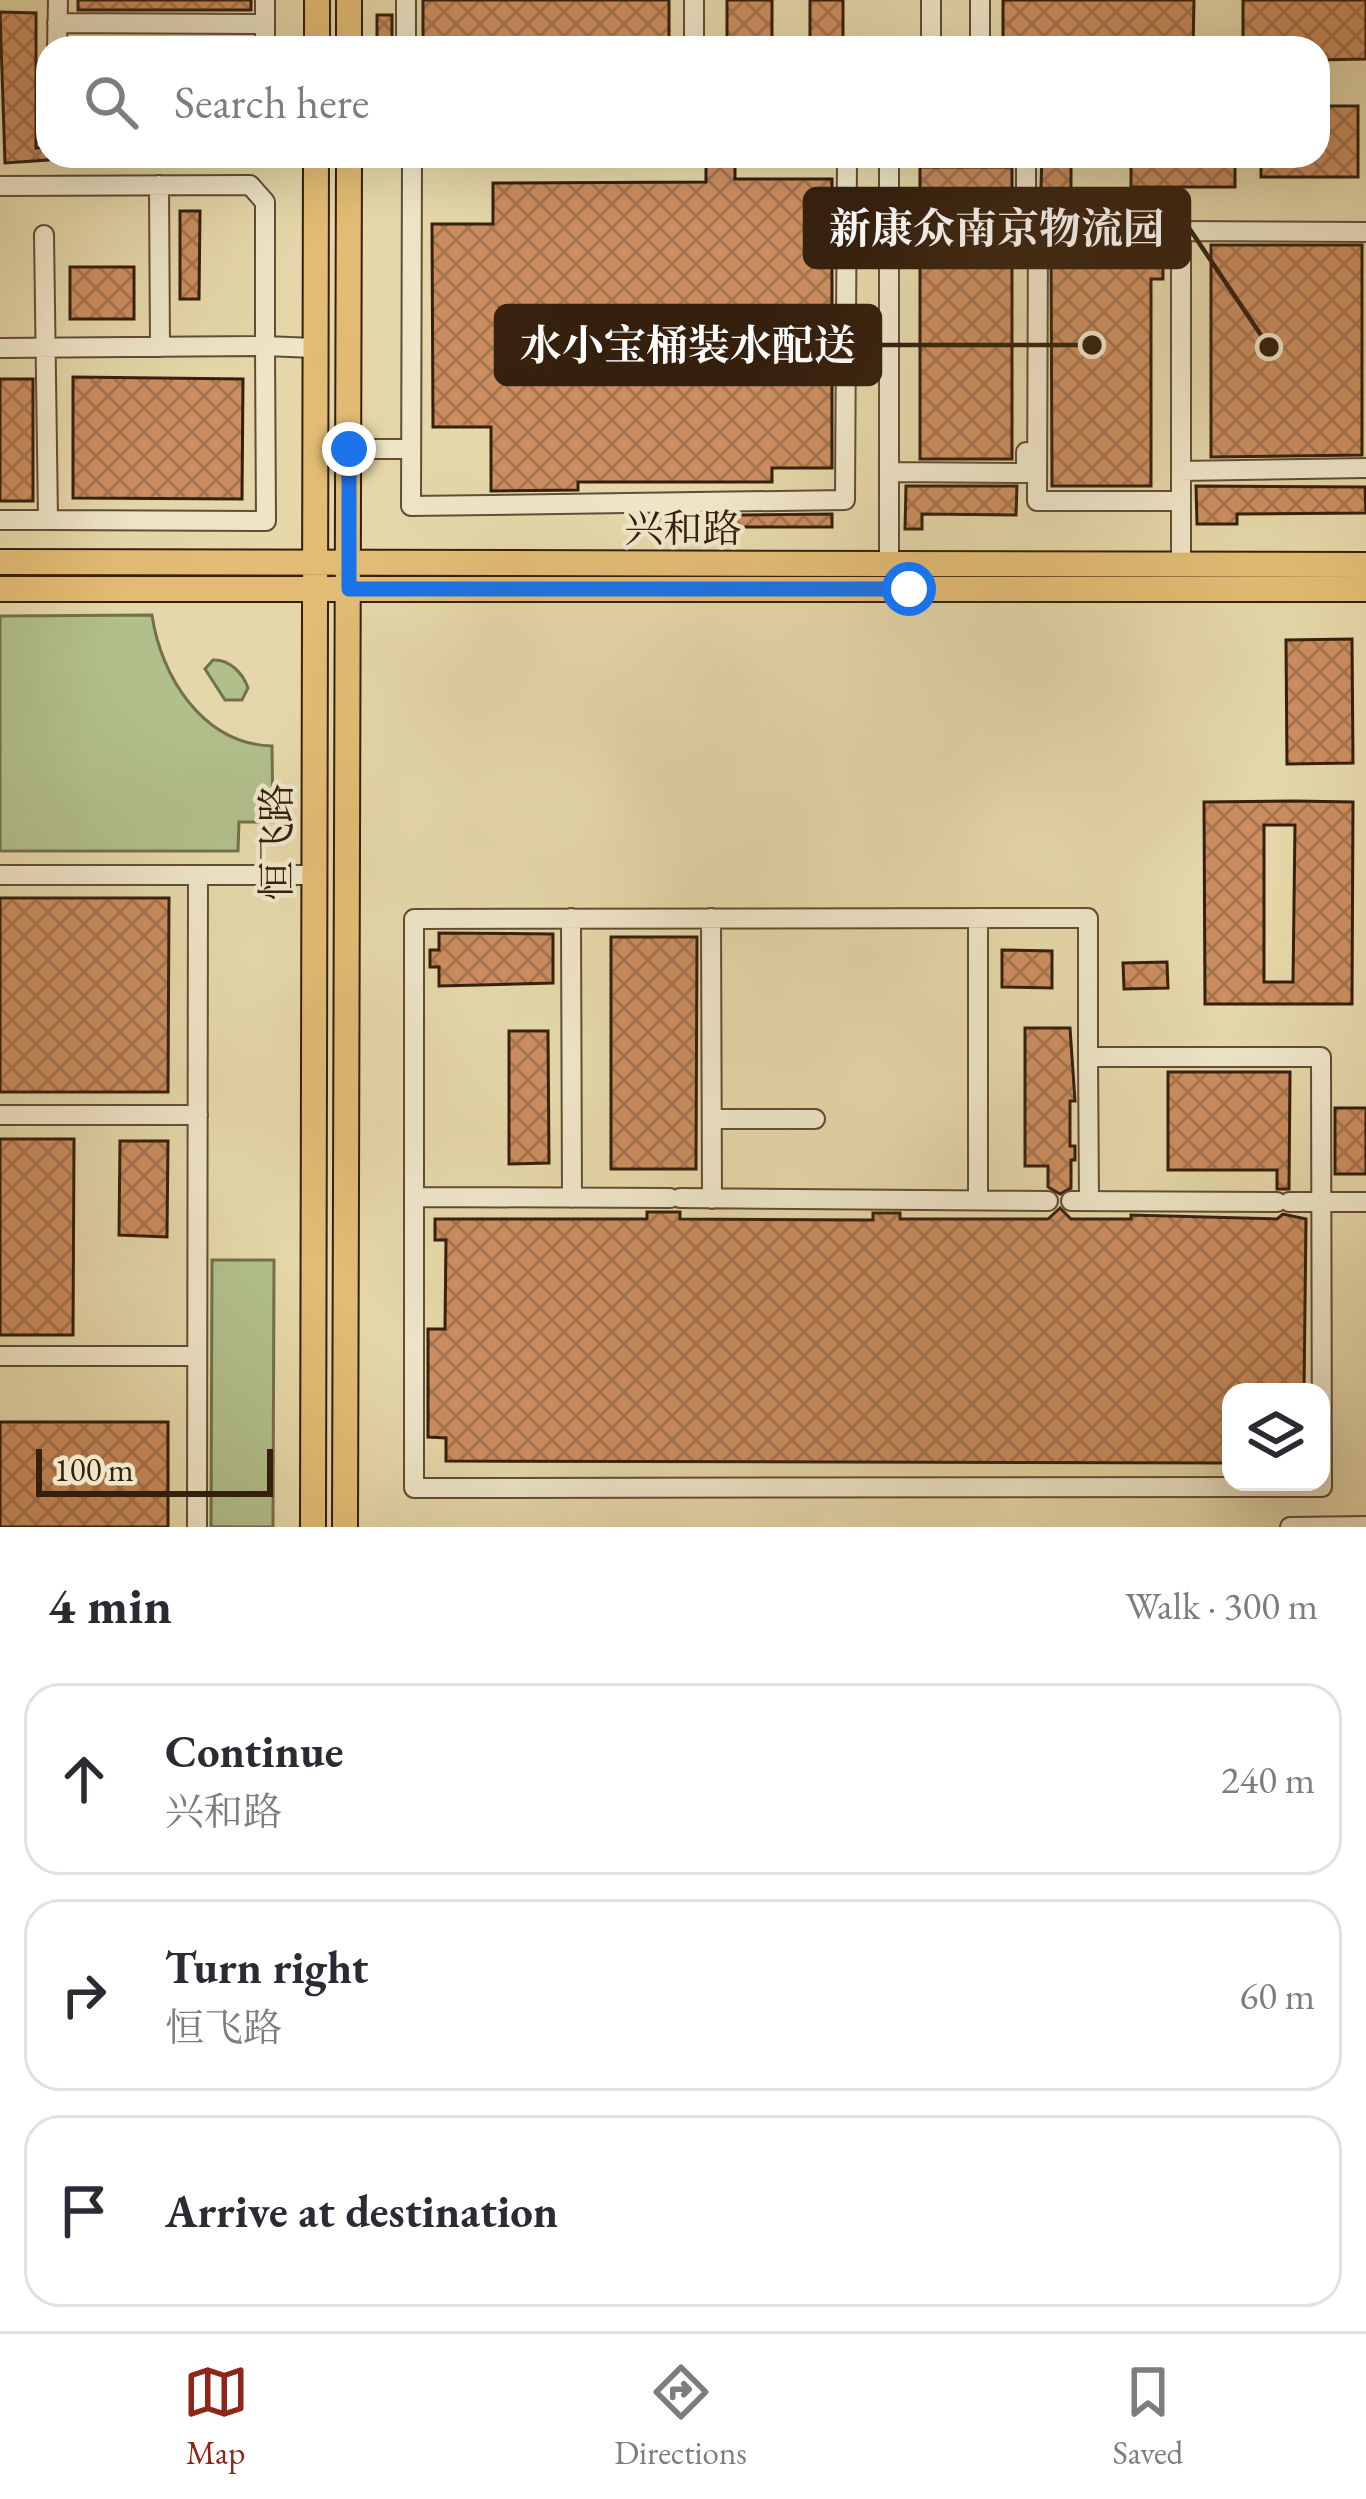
<!DOCTYPE html>
<html lang="en">
<head>
<meta charset="utf-8">
<style>
  :root { --surface:#fff; --page:#f7f7f7; --text:#2b2b33; --muted:#7c7c81; --line:#e1e1e2; --accent:#8f2418 }
  body { margin:0; font-family:"EB Garamond","Noto Serif SC",serif; background:var(--page); color:var(--text) }
  .controls { position:absolute; right:36px; bottom:36px; display:grid; overflow:hidden; border-radius:24px; box-shadow:0 12px 48px #0002 }
  .controls button { width:108px; height:108px; display:grid; place-items:center; padding:0; border:0; border-bottom:3px solid var(--line); background:var(--surface); color:var(--text); font:60px sans-serif }
  .scale { position:absolute; left:36px; bottom:30px; width:237px; box-sizing:border-box; padding-left:12px; border:6px solid #35200e; border-top:0; font-size:33px; line-height:42px; white-space:nowrap; color:#35200e; -webkit-text-stroke:9px #eee5c7; paint-order:stroke }
  .stop { position:absolute; width:36px; height:36px; margin:-27px; border:9px solid #1a73e8; border-radius:50%; background:#fff }
  .stop.end { background:#1a73e8; border-color:#fff; box-shadow:0 3px 12px #0008 }
  .list { margin:0; padding:0; list-style:none }
  h2 { display:flex; justify-content:space-between; align-items:center; height:156px; margin:0; padding:0 48px; font-size:51px }
  h2 small { font-size:39px; font-weight:400; color:var(--muted) }
  .list li { display:grid; grid-template-columns:78px 1fr auto; gap:36px; align-items:center; box-sizing:border-box; height:192px; margin:0 24px 24px; padding:0 24px; border:3px solid var(--line); border-radius:36px }
  .list b { display:block; font-size:45px; white-space:nowrap }
  .list p { margin:0; font-size:39px; white-space:nowrap; color:var(--muted) }
  .list em { font-size:39px; font-style:normal; color:var(--muted) }
  .icon { flex:none; width:66px; height:66px; fill:none; stroke:currentColor; stroke-width:2; stroke-linecap:round; stroke-linejoin:round }
  .map { position:relative; flex:none; width:1366px; height:1527px; overflow:hidden }
  .search { position:absolute; background:var(--surface); box-shadow:0 12px 48px #0002; left:36px; right:36px; top:36px; height:132px; display:flex; align-items:center; gap:30px; box-sizing:border-box; padding:0 42px; border-radius:36px; color:var(--muted); font-size:45px }
  .sheet { height:804px; background:var(--surface) }
  nav { display:flex; justify-content:space-around; align-items:center; box-sizing:border-box; height:168px; border-top:3px solid var(--line); background:var(--surface); font-size:33px; color:var(--muted) }
  nav a { display:grid; justify-items:center; gap:6px }
  nav .on { color:var(--accent) }
  .map>svg:first-child { display:block }
  .green { fill:#b1bf8a; stroke:#73704c; stroke-width:3 }
  .building { fill:url(#building-cross-hatch); stroke:#35200e; stroke-width:3; fill-rule:evenodd }
  .lines { fill:none; stroke-linecap:round; stroke-linejoin:round }
  .minor-casing { stroke:#614e35; stroke-width:22 }
  .major-casing { stroke:#35200e; stroke-width:28 }
  .minor { stroke:#eee5c7; stroke-width:18 }
  .major { stroke:#e2bc74; stroke-width:24 }
  .route { stroke:#1a73e8; stroke-width:15 }
  .labels { text-anchor:middle; stroke-width:9; stroke-linejoin:round; paint-order:stroke }
  .street-label { font-size:39px; fill:#35200e; stroke:#eee5c7 }
  .leader { fill:none; stroke:#35200e; stroke-width:4.5 }
  .callout-dot { fill:#35200e; stroke:#eee5c7; stroke-width:4.5 }
  .callout { fill:#35200e; stroke:#35200e; stroke-width:4.5 }
  .callout-label { font-size:42px; text-anchor:middle; font-weight:bold; fill:#fff }
</style>
</head>
<body>
<div class="map">
<svg width="1366" height="1527" viewBox="0 0 1366 1527">
  <defs>
    <pattern id="building-cross-hatch" width="8" height="8" patternUnits="userSpaceOnUse" patternTransform="scale(3)"><rect width="8" height="8" fill="#cc8e60"/><path d="M0 0l8 8M0 8l8-8" fill="none" stroke="#a6744e"/></pattern>
  </defs>
  <rect width="100%" height="100%" fill="#e5d7a9"/>
  <filter id="stains"><feTurbulence type="fractalNoise" baseFrequency=".00167" numOctaves="4"/><feColorMatrix values="0 0 0 0 .2 0 0 0 0 .09 0 0 0 0 .02 0 0 0 .5 -.17"/></filter>
  <radialGradient id="worn" r=".72"><stop offset=".6" stop-color="#630" stop-opacity="0"/><stop offset="1" stop-color="#630" stop-opacity=".3"/></radialGradient>
  <path class="green" d="M 152,615 C 161,677 203,744 272,746 L 273,822 L 239,822 L 238,851 L 0,851 L 0,616 Z
    M 213,660 C 229,659 243,673 248,688 L 242,700 L 225,700 L 205,669 Z
    M 212,1260 L 274,1260 L 273,1527 L 211,1527 Z"/>
  <path class="building" d="M 78,0 L 251,0 L 251,10 L 78,10 Z
    M 423,0 L 669,0 L 669,45 L 423,48 Z
    M 727,0 L 772,0 L 772,48 L 727,48 Z
    M 810,0 L 843,0 L 843,48 L 810,48 Z
    M 1003,0 L 1194,0 L 1193,48 L 1003,48 Z
    M 1243,0 L 1366,0 L 1366,59 L 1318,60 L 1318,48 L 1243,48 Z
    M 0,12 L 36,13 L 36,148 L 48,147 L 48,160 L 5,163 Z
    M 377,15 L 392,15 L 392,48 L 377,48 Z
    M 1318,106 L 1358,106 L 1358,177 L 1261,177 L 1261,156 L 1318,156 Z
    M 1042,156 L 1071,156 L 1071,218 L 1040,218 Z
    M 1131,156 L 1235,156 L 1235,187 L 1131,187 Z
    M 735,165 L 735,179 L 832,179 L 832,468 L 772,468 L 772,482 L 578,482 L 578,490 L 491,491 L 491,427 L 433,427 L 432,224 L 493,224 L 493,183 L 706,182 L 706,166 Z
    M 920,167 L 1012,167 L 1012,459 L 920,459 Z
    M 180,211 L 200,211 L 199,299 L 180,299 Z
    M 1051,244 L 1163,244 L 1163,279 L 1151,279 L 1151,486 L 1052,486 Z
    M 1211,245 L 1362,245 L 1362,455 L 1211,457 Z
    M 70,267 L 134,267 L 134,319 L 70,319 Z
    M 73,377 L 243,379 L 242,499 L 73,498 Z
    M 0,379 L 33,379 L 33,501 L 0,501 Z
    M 906,486 L 1017,486 L 1016,515 L 922,514 L 922,529 L 905,529 Z
    M 1196,486 L 1365,487 L 1366,513 L 1237,514 L 1237,524 L 1197,524 Z
    M 832,514 L 832,527 L 652,527 L 652,516 Z
    M 1352,639 L 1353,763 L 1287,764 L 1286,640 Z
    M 1295,801 L 1353,802 L 1352,1004 L 1205,1004 L 1204,802 ZM 1264,825 L 1295,825 L 1293,982 L 1264,982 Z
    M 0,898 L 169,898 L 168,1092 L 0,1092 Z
    M 439,933 L 553,934 L 553,983 L 439,986 L 439,967 L 430,967 L 430,950 L 439,950 Z
    M 611,937 L 697,937 L 696,1169 L 611,1169 Z
    M 1002,950 L 1052,951 L 1052,988 L 1002,987 Z
    M 1167,962 L 1168,988 L 1124,989 L 1123,963 Z
    M 1025,1028 L 1070,1028 L 1075,1101 L 1070,1101 L 1070,1146 L 1075,1146 L 1075,1160 L 1071,1160 L 1071,1188 L 1060,1194 L 1048,1187 L 1048,1166 L 1025,1166 Z
    M 509,1031 L 548,1031 L 549,1163 L 509,1164 Z
    M 1168,1072 L 1290,1072 L 1289,1189 L 1277,1189 L 1277,1170 L 1168,1170 Z
    M 1335,1108 L 1366,1108 L 1366,1174 L 1335,1174 Z
    M 0,1139 L 74,1139 L 73,1335 L 0,1335 Z
    M 120,1141 L 168,1141 L 167,1237 L 119,1235 Z
    M 1060,1208 L 1071,1219 L 1131,1219 L 1131,1215 L 1277,1219 L 1283,1214 L 1306,1219 L 1304,1392 L 1231,1392 L 1231,1463 L 446,1461 L 446,1438 L 428,1437 L 428,1329 L 445,1329 L 446,1240 L 435,1240 L 435,1219 L 647,1219 L 647,1212 L 680,1212 L 680,1219 L 873,1220 L 873,1213 L 900,1213 L 900,1219 L 1048,1219 Z
    M 0,1422 L 168,1422 L 168,1527 L 0,1527 Z"/>
  <g class="lines">
    <defs>
      <path id="minor" d="M 265,0 L 265,48
        M 931,0 L 931,48
        M 980,0 L 980,48
        M 57,23 L 265,24
        M 57,48 L 58,0
        M 406,48 L 406,0
        M 694,48 L 694,0
        M 412,156 L 411,506 L 845,500 L 847,156
        M 889,156 L 889,564
        M 1026,156 L 1026,251
        M 159,185 L 160,347
        M 0,186 L 250,185 L 265,202 L 265,346 L 314,348
        M 1181,231 L 1366,232
        M 0,348 L 265,346 L 266,521 L 48,520
        M 349,449 L 411,449
        M 1181,471 L 1366,468
        M 889,472 L 1026,473 L 1026,452
        M 0,520 L 48,520 L 44,235
        M 1181,565 L 1181,231 L 1038,231 L 1037,501 L 1181,501
        M 0,875 L 312,875
        M 571,918 L 572,1198
        M 711,918 L 712,1199
        M 978,918 L 978,1200
        M 1088,918 L 1088,1057 L 1321,1057 L 1322,1487 L 414,1488 L 414,919 Z
        M 1088,1057 L 1089,1201
        M 0,1115 L 198,1115
        M 712,1119 L 815,1119
        M 414,1197 L 670,1198
        M 680,1198 L 1048,1201
        M 1071,1201 L 1277,1202
        M 1289,1202 L 1366,1202
        M 0,1356 L 197,1356
        M 197,1527 L 198,875
        M 1290,1527 L 1366,1526"/>
      <path id="major" d="M 349,0 L 349,48
        M 317,48 L 317,0
        M 0,562 L 1366,565
        M 0,589 L 1366,589
        M 313,1527 L 316,156
        M 345,1527 L 349,156"/>
    </defs>
    <use href="#minor" class="minor-casing"/>
    <use href="#major" class="major-casing"/>
    <use href="#minor" class="minor"/>
    <use href="#major" class="major"/>
  </g>
  <g class="lines">
    <path class="route" d="M 349,449 L 349,589 L 909,589"/>
  </g>
  <g class="labels">
    <g class="street-label">
      <text x="683" y="542">兴和路</text>
      <text transform="translate(276 842) rotate(-90)" y="14">恒飞路</text>
    </g>
  </g>
  <path class="leader" d="M1269 347L1189 228M1092 345L880 345"/>
  <g class="callout-dot">
    <circle cx="1269" cy="347" r="12"/>
    <circle cx="1092" cy="345" r="12"/>
  </g>
  <g class="callout">
    <rect x="805" y="189" width="384" height="78" rx="12"/>
    <rect x="496" y="306" width="384" height="78" rx="12"/>
  </g>
  <g class="callout-label">
    <text x="997" y="243">新康众南京物流园</text>
    <text x="688" y="360">水小宝桶装水配送</text>
  </g>
  <rect width="100%" height="100%" filter="url(#stains)"/>
  <rect width="100%" height="100%" fill="url(#worn)"/>
</svg>
<div class="controls">
<button><svg class="icon" aria-label="layers" viewBox="0 0 24 24"><path d="M12 4l9 5-9 5-9-5zM3 14l9 5 9-5"/></svg></button>
</div>
<div class="scale">100 m</div>
<div class="stop" style="left:909px;top:589px"></div>
<div class="stop end" style="left:349px;top:449px"></div>
<div class="search"><svg class="icon" aria-label="search" viewBox="0 0 24 24"><circle cx="10" cy="10" r="6"/><path d="M15 15l6 6"/></svg>Search here</div>
</div>
<section class="sheet">
<h2>4 min<small>Walk · 300 m</small></h2>
<ul class="list">
<li><svg class="icon" aria-label="ahead" viewBox="0 0 24 24"><path d="M12 20V5M6 11l6-6 6 6"/></svg><div><b>Continue</b><p>兴和路</p></div><em>240 m</em></li>
<li><svg class="icon" aria-label="right" viewBox="0 0 24 24"><path d="M7 20v-9h11M14 6l5 5-5 5"/></svg><div><b>Turn right</b><p>恒飞路</p></div><em>60 m</em></li>
<li><svg class="icon" aria-label="arrive" viewBox="0 0 24 24"><path d="M6 21V4h12l-3 4 3 4H6"/></svg><div><b>Arrive at destination</b></div></li>
</ul>
</section>
<nav>
<a class="on"><svg class="icon" aria-label="map" viewBox="0 0 24 24"><path d="M3 6l6-2 6 2 6-2v14l-6 2-6-2-6 2zM9 4v14M15 6v14"/></svg>Map</a>
<a><svg class="icon" aria-label="directions" viewBox="0 0 24 24"><path d="M12 3l9 9-9 9-9-9zM9 14v-3h6M13 9l2 2-2 2"/></svg>Directions</a>
<a><svg class="icon" aria-label="saved" viewBox="0 0 24 24"><path d="M7 4h10v16l-5-4-5 4z"/></svg>Saved</a>
</nav>
</body>
</html>
